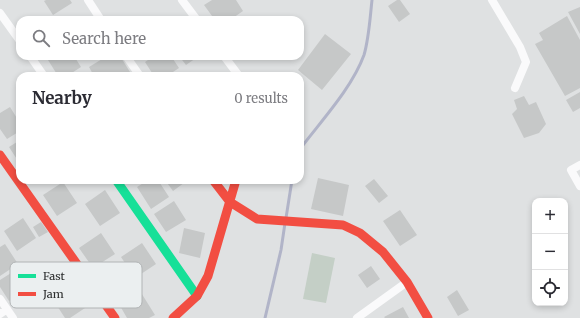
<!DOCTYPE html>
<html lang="en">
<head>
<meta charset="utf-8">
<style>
  :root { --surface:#fff; --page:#f7f7f7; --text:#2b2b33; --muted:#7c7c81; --line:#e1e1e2 }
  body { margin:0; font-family:Merriweather,serif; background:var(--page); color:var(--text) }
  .controls { position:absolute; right:12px; bottom:12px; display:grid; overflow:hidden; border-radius:8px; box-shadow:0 2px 6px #0003 }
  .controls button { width:36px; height:36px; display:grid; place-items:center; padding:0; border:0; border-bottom:1px solid var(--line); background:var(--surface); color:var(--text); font:20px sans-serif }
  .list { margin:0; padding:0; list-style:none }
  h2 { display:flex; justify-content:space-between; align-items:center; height:52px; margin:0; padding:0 16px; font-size:17px }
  h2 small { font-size:13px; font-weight:400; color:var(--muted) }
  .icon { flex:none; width:22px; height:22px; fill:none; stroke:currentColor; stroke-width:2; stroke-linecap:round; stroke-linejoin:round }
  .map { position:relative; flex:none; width:580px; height:318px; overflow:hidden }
  .search { position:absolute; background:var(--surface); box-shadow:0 2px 6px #0003; left:16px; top:16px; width:288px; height:44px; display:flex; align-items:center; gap:10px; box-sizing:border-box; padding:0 14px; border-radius:12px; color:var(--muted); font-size:15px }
  .panel { position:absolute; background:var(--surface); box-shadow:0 2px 6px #0003; left:16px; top:72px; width:288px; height:112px; border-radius:12px }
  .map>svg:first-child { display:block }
  .pitch { fill:#c4cfc6 }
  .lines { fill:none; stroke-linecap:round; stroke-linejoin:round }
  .stream { stroke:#b1b4c8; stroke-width:3 }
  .building { fill:#c6c8c8 }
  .street { stroke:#fafafb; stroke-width:8 }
  .fast { stroke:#16e098; stroke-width:9 }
  .jam { stroke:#f24e42; stroke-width:9 }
  .key { fill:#ebeff0; stroke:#b1b4b5; stroke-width:1 }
  .key-label { font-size:11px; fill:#2a2c2c }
</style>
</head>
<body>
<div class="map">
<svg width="580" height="318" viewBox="0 0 580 318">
  <rect width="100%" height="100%" fill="#dfe1e2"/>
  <path class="pitch" d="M 312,253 L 335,258 L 326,303 L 303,299 Z"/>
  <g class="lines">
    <path class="stream" d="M 300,149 C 321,121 352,88 364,55 C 369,38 370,18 372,0
      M 286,218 L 292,180
      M 265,318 L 281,250 L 285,223"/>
  </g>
  <path class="building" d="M 46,0 L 70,0 L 72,3 L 53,15 L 44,1 Z
    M 212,0 L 236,0 L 243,11 L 230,20 L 215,20 L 204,5 Z
    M 397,0 L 400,0 L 410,14 L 399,22 L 388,6 Z
    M 580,7 L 580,34 L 568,12 Z
    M 567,16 L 580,40 L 580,88 L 565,96 L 535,44 L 543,40 L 539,33 Z
    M 325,34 L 351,54 L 322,90 L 298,70 Z
    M 54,56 L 74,56 L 81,67 L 67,76 L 58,76 L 48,60 Z
    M 107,56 L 120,56 L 130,72 L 123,76 L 94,76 L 89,67 Z
    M 154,56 L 171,56 L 179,68 L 167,76 L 154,76 L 145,62 Z
    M 179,56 L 199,56 L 186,65 Z
    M 580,92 L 580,108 L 573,112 L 566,100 Z
    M 524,96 L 529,105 L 536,102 L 546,124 L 539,133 L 524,138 L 512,114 L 517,109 L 514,100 Z
    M 10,107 L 20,123 L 20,131 L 7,139 L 0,129 L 0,113 Z
    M 20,140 L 20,164 L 9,147 Z
    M 318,178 L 349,185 L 343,216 L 311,209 Z
    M 374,179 L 388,196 L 379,203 L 365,186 Z
    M 148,180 L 158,180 L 169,197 L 151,209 L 137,187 Z
    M 165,180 L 188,180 L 173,191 Z
    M 63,182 L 77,203 L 57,216 L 43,195 Z
    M 105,190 L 120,213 L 100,226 L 85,204 Z
    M 174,201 L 186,220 L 166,232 L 154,214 Z
    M 400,210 L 417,235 L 400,246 L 383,221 Z
    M 23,218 L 36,238 L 17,251 L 4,231 Z
    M 41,222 L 48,232 L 39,237 L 33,227 Z
    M 184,228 L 205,233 L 200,258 L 179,253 Z
    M 101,233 L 115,254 L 93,268 L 79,248 Z
    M 142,243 L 156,264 L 135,278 L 121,257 Z
    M 5,244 L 18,264 L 0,276 L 0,247 Z
    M 371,266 L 380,279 L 367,288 L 358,275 Z
    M 19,268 L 31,287 L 9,301 L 0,287 L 0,280 Z
    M 60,276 L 71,294 L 77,290 L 88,306 L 70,318 L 65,318 L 44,286 Z
    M 457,290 L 469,310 L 458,316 L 447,297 Z
    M 140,291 L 155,315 L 149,318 L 127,318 L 119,304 Z
    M 403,307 L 409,318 L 385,318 L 384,317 Z"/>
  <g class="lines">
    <path class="street" d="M 88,0 L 101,20
      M 182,0 L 197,20
      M 492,0 L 520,47 L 526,62 L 515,88
      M 0,13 L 20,41
      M 30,56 L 44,76
      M 126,56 L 140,76
      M 224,56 L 239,76
      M 580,165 L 571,170 L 580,186
      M 0,299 L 13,318
      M 0,314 L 7,309
      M 357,318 L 407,282"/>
    <path class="fast" d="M 116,180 L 197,296"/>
    <path class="jam" d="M 0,155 L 115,318
      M 213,180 L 230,202 L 257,219 L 343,225 L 360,233 L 383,252 L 407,282 L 428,318
      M 173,318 L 197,296 L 208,276 L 236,180"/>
  </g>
  <rect x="10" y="262" width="132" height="46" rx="6" class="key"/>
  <rect x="18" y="274" width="18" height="4" fill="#16e098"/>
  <rect x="18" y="292" width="18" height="4" fill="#f24e42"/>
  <g class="key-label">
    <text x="43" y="280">Fast</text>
    <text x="43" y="298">Jam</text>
  </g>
</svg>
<div class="controls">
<button>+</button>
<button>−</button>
<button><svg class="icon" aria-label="locate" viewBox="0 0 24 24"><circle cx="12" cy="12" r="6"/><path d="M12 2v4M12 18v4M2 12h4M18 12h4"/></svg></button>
</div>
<div class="search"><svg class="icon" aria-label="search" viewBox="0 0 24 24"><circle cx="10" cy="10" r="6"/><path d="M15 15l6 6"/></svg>Search here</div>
<section class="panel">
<h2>Nearby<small>0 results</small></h2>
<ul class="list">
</ul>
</section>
</div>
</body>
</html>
